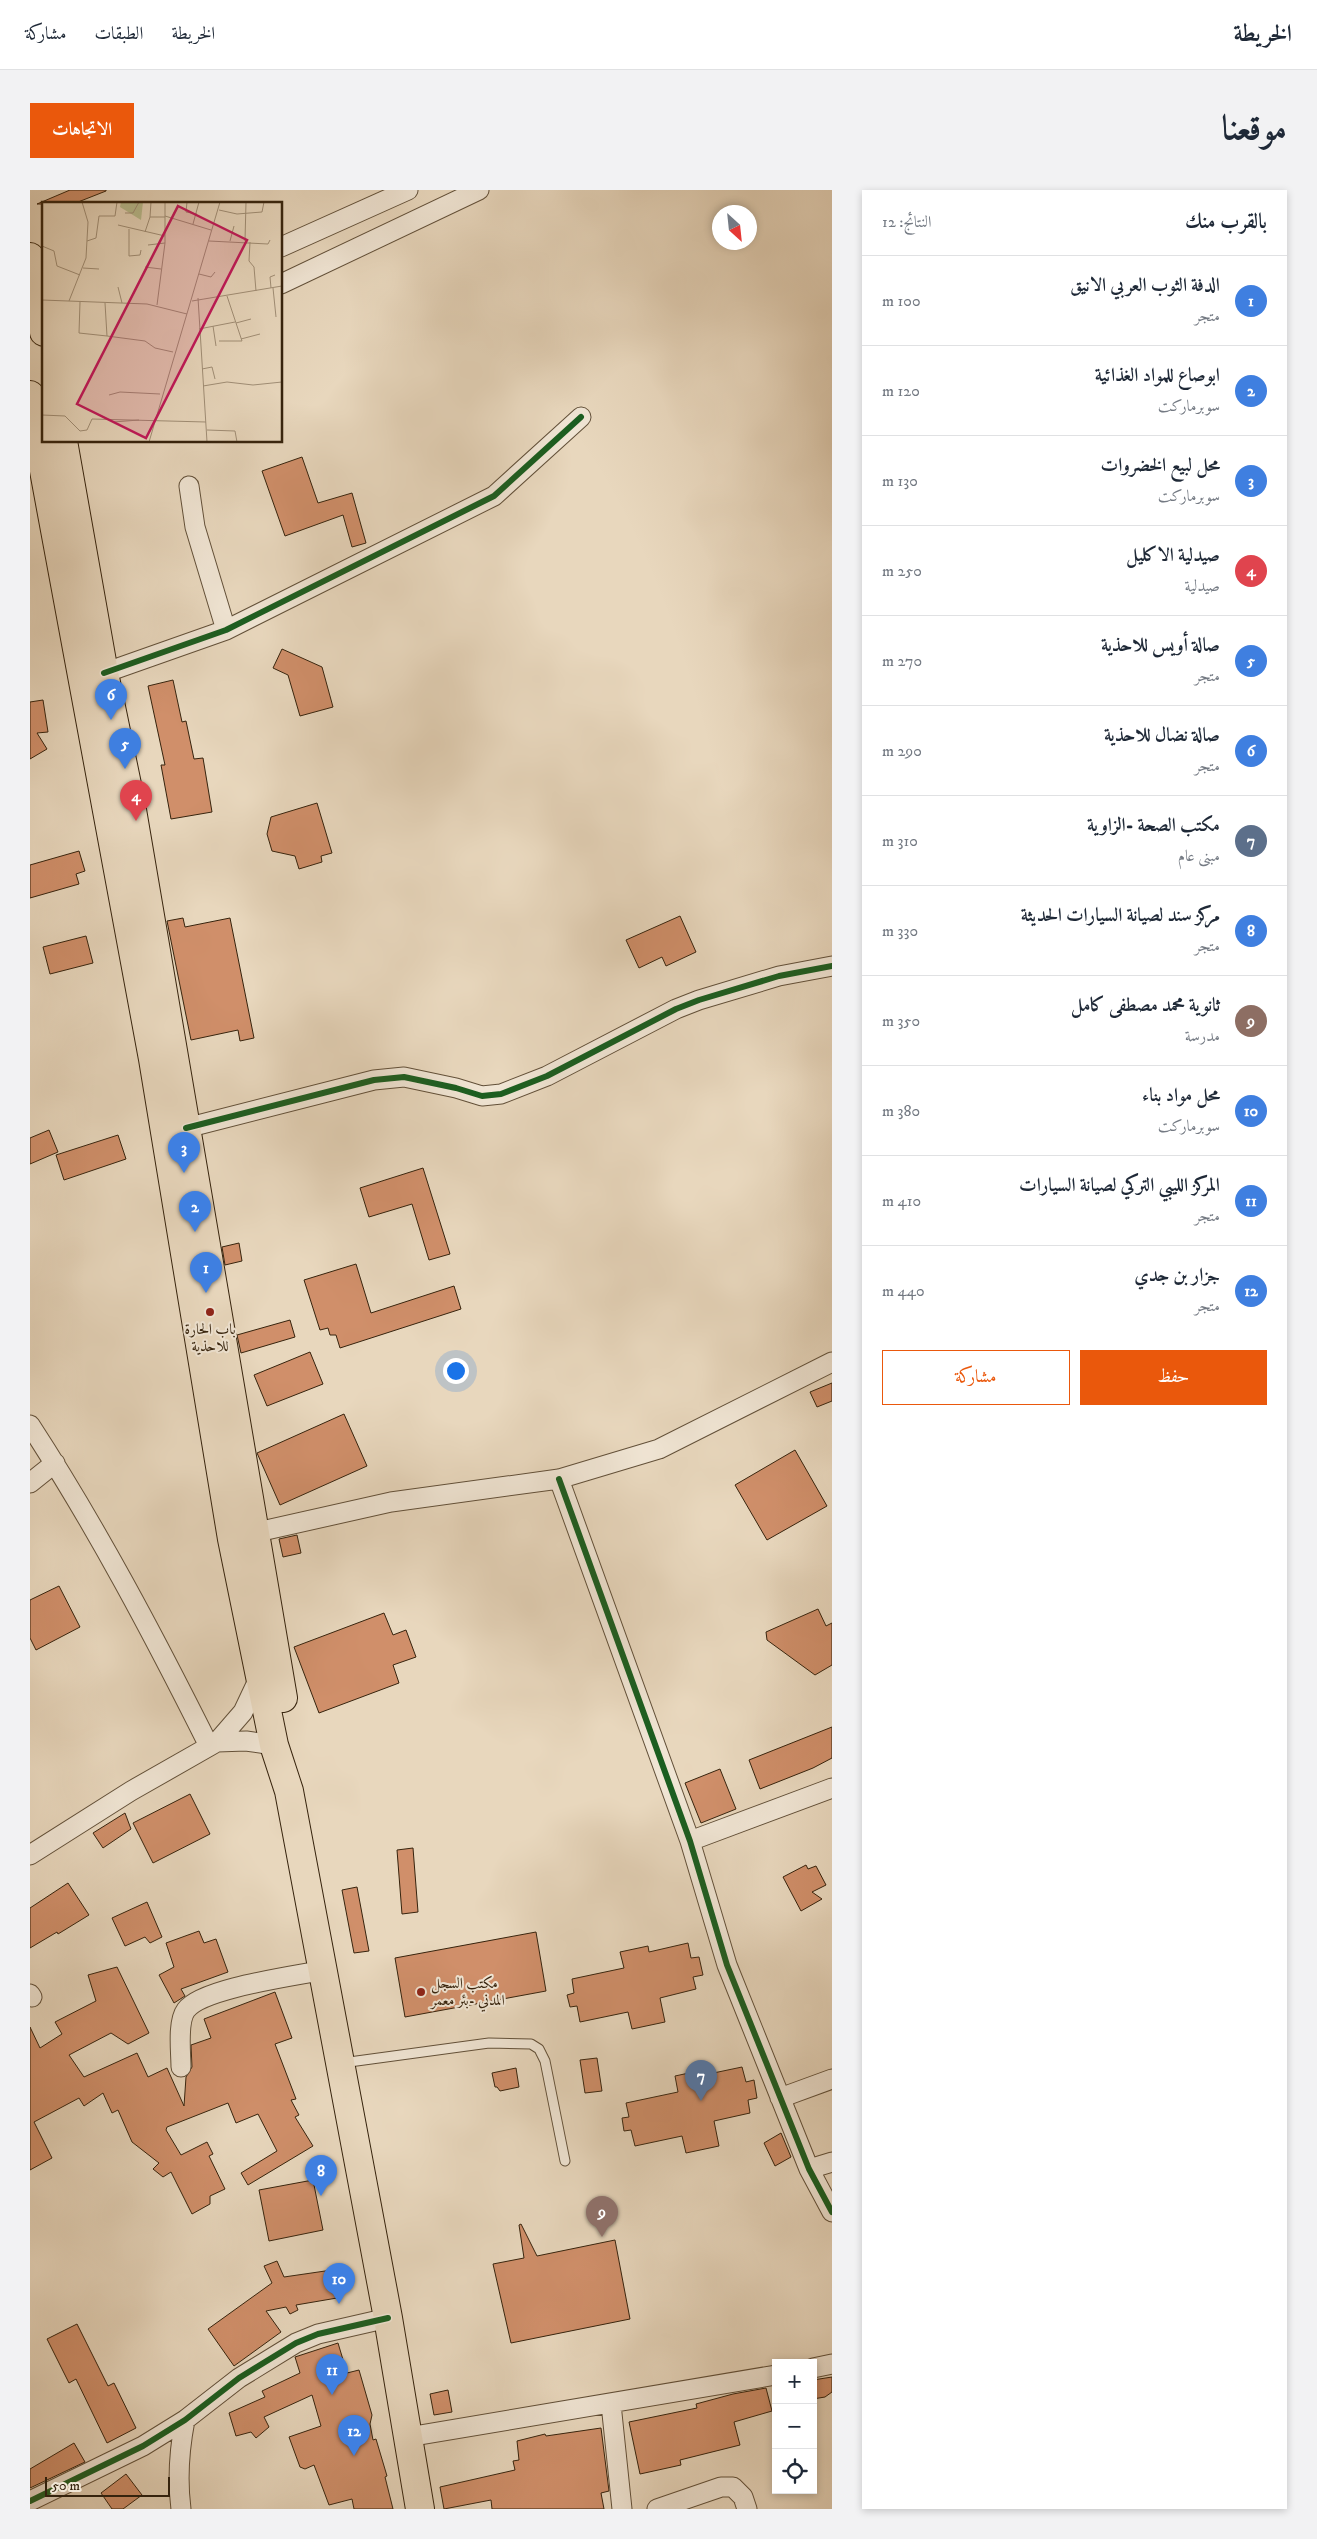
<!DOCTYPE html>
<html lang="ar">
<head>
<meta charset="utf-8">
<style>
  :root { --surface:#fff; --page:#f2f2f3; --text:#1f2937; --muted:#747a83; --line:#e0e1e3; --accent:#ea580c }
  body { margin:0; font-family:"IM FELL DW Pica",Amiri,serif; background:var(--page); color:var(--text); direction:rtl }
  .controls { position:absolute; right:15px; bottom:15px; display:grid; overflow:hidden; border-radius:0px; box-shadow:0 2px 8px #0003 }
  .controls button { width:45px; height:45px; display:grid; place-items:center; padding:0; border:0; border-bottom:1px solid var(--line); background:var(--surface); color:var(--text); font:25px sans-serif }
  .compass { position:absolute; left:682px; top:15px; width:45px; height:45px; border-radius:50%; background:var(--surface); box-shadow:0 2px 8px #0003; rotate:153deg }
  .scale { position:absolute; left:15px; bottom:12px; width:125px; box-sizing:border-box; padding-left:5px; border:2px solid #36230d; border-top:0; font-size:14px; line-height:18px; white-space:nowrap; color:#36230d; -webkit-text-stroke:4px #f0e5d4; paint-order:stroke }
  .you { position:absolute; left:425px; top:1180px; width:18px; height:18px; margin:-12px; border:4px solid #fff; border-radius:50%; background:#1a73e8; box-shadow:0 0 0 8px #1a73e833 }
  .badge { display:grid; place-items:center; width:32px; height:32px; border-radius:50%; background:var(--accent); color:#fff; font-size:16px; font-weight:700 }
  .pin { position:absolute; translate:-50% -41px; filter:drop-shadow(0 1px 2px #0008) }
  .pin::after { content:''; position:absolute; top:26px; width:18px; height:15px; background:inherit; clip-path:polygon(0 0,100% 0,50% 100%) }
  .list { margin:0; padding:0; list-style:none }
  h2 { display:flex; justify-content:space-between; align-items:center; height:65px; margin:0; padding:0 20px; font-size:21px }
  h2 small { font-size:16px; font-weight:400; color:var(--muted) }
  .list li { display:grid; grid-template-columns:32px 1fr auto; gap:15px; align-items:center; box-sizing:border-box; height:90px; padding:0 20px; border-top:1px solid var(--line) }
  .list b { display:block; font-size:19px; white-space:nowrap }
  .list p { margin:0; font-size:16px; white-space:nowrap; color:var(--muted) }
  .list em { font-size:16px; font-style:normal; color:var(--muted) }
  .actions { display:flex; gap:10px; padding:15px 20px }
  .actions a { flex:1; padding:11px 0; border:1px solid var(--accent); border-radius:0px; text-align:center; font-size:18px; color:var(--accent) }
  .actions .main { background:var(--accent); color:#fff }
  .icon { flex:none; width:28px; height:28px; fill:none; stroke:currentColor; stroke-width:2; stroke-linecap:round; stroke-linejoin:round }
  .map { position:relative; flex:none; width:802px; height:2319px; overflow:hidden; direction:ltr; border-radius:0px }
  header { display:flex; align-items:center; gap:30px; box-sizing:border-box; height:70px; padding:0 25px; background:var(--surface); border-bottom:1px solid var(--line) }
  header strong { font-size:24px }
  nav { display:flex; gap:28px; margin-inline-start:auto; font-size:18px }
  .intro { display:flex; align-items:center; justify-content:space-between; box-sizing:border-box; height:120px; padding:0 30px }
  h1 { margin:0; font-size:35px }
  .button { padding:12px 22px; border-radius:0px; background:var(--accent); color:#fff; font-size:18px; font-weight:700 }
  main { display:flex; gap:30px; padding:0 30px }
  aside { flex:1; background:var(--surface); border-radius:0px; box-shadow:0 2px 8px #0003 }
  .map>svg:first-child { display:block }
  .building { fill:#d08f6a; stroke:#36230d }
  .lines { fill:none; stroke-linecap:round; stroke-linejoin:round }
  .lane-casing { stroke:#625039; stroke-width:11 }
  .street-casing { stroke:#625039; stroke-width:21 }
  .highway-casing { stroke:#36230d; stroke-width:30 }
  .lane { stroke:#f0e5d4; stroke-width:9 }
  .street { stroke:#f0e5d4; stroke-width:19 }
  .highway { stroke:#e8d7bd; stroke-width:28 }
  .cycleway-casing { stroke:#f0e5d4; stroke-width:9 }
  .cycleway { stroke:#1b5e20; stroke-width:6 }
  .poi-dot { fill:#8f2418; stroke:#f0e5d4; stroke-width:2 }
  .labels { text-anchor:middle; stroke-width:4; stroke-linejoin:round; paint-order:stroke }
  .poi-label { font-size:15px; fill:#36230d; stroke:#f0e5d4 }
  .inset-road { fill:none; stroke:#a18f77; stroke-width:1 }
  .view { fill:#c2185b; fill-opacity:0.15; stroke:#c2185b; stroke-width:2.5 }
  .inset-edge { fill:none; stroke:#36230d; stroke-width:2.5 }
</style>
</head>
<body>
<header>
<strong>الخريطة</strong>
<nav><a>الخريطة</a><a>الطبقات</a><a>مشاركة</a></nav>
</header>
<div class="intro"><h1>موقعنا</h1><a class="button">الاتجاهات</a></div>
<main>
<aside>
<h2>بالقرب منك<small>النتائج: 12</small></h2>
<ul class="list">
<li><span class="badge" style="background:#3f7fe0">1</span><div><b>الدفة الثوب العربي الانيق</b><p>متجر</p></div><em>100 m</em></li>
<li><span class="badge" style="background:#3f7fe0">2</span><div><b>ابوصاع للمواد الغذائية</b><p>سوبرماركت</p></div><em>120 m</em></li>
<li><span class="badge" style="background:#3f7fe0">3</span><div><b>محل لبيع الخضروات</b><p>سوبرماركت</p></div><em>130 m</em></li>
<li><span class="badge" style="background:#e0444e">4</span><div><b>صيدلية الاكليل</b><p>صيدلية</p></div><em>250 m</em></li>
<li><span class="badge" style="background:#3f7fe0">5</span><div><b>صالة أويس للاحذية</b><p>متجر</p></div><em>270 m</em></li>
<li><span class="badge" style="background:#3f7fe0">6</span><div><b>صالة نضال للاحذية</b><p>متجر</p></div><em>290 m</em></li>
<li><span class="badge" style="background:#5c6f8a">7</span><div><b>مكتب الصحة -الزاوية</b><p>مبنى عام</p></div><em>310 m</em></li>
<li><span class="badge" style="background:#3f7fe0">8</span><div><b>مركز سند لصيانة السيارات الحديثة</b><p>متجر</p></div><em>330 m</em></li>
<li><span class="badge" style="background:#8d6e63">9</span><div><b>ثانوية محمد مصطفى كامل</b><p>مدرسة</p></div><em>350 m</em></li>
<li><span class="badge" style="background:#3f7fe0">10</span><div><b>محل مواد بناء</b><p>سوبرماركت</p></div><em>380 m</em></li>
<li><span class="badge" style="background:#3f7fe0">11</span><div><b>المركز الليبي التركي لصيانة السيارات</b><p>متجر</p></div><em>410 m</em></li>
<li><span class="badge" style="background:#3f7fe0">12</span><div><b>جزار بن جدي</b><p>متجر</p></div><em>440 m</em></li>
</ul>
<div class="actions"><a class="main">حفظ</a><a>مشاركة</a></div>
</aside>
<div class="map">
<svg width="802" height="2319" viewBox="0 0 802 2319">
  <rect width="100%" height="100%" fill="#e8d7bd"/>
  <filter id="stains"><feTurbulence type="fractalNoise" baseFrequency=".004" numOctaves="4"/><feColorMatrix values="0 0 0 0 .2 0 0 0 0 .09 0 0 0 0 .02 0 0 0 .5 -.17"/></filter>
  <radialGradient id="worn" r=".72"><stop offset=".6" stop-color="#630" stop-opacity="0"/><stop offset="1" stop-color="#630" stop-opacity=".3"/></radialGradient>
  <path class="building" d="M 40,0 L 76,0 L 76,1 L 43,14 L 7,14 Z
    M 272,267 L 288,313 L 322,303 L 336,353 L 322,357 L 313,325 L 255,346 L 232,281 Z
    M 252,459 L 292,477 L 303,517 L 270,526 L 258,485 L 243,478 Z
    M 143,490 L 152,532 L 156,531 L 164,569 L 173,568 L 182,622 L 141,629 L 131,575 L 135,575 L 118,496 Z
    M 13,510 L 18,542 L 7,543 L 17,559 L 0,569 L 0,512 Z
    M 287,613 L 302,663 L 291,666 L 292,672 L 269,679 L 265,666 L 242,661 L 237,644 L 241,627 Z
    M 49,661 L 55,681 L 46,684 L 49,694 L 0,708 L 0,675 Z
    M 650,726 L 666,762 L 636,776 L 632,767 L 609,778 L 596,750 Z
    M 153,728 L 155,737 L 200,728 L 224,848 L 210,851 L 208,840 L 161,850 L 137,731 Z
    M 56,746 L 63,773 L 20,784 L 13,757 Z
    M 19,940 L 28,962 L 0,974 L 0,948 Z
    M 88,945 L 96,969 L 34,990 L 26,965 Z
    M 393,978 L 420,1064 L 399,1070 L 382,1014 L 339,1027 L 330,998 Z
    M 209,1053 L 212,1071 L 195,1075 L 192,1057 Z
    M 326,1074 L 341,1123 L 424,1096 L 431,1119 L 310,1158 L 306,1145 L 300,1145 L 298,1138 L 290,1140 L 274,1090 Z
    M 260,1130 L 265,1147 L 211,1163 L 207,1145 Z
    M 280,1162 L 293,1194 L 237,1216 L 224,1185 Z
    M 802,1193 L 802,1211 L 787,1217 L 780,1202 Z
    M 314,1224 L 337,1276 L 250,1315 L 227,1263 Z
    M 765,1260 L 797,1316 L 737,1350 L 705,1295 Z
    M 267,1345 L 271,1363 L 253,1367 L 249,1349 Z
    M 29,1396 L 50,1437 L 6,1460 L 0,1448 L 0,1410 Z
    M 788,1419 L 796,1436 L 802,1433 L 802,1475 L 785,1485 L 737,1450 L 736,1442 Z
    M 354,1423 L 363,1445 L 376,1440 L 386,1467 L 363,1475 L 369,1493 L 289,1523 L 264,1457 Z
    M 802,1537 L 802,1568 L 783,1578 L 730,1599 L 719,1570 Z
    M 690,1579 L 706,1619 L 671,1633 L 655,1593 Z
    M 160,1604 L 180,1644 L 123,1673 L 103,1633 Z
    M 95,1623 L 101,1639 L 73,1658 L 63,1643 Z
    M 383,1658 L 388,1722 L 372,1724 L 367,1660 Z
    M 776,1675 L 778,1679 L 786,1676 L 796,1695 L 782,1702 L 792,1709 L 771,1721 L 753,1687 Z
    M 38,1693 L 59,1725 L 28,1744 L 27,1742 L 0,1758 L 0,1718 Z
    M 327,1697 L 339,1761 L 324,1763 L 312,1700 Z
    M 117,1712 L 132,1747 L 120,1753 L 115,1747 L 95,1756 L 82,1728 Z
    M 169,1741 L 174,1753 L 186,1749 L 198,1782 L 151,1799 L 155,1806 L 144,1813 L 129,1785 L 144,1777 L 136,1753 Z
    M 506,1742 L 516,1801 L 375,1827 L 365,1768 Z
    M 658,1753 L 661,1768 L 669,1767 L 673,1785 L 663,1787 L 666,1799 L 630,1808 L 635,1832 L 602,1839 L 598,1822 L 550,1832 L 547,1816 L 540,1817 L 537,1805 L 544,1803 L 542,1789 L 594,1778 L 590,1762 L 618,1756 L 619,1762 Z
    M 87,1777 L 119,1843 L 98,1854 L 81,1843 L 39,1865 L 54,1887 L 107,1863 L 118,1887 L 137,1878 L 154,1916 L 156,1887 L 162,1877 L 161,1855 L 181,1848 L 174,1829 L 245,1802 L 262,1848 L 245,1854 L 266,1909 L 261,1910 L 269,1925 L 265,1927 L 283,1956 L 218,1995 L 211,1983 L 247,1961 L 228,1924 L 206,1933 L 198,1913 L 137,1937 L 136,1940 L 151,1965 L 177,1952 L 183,1964 L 179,1966 L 195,1999 L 180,2006 L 180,2014 L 162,2024 L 141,1982 L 133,1987 L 123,1979 L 129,1973 L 102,1952 L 88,1920 L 82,1923 L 73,1903 L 54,1916 L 49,1908 L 4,1932 L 22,1968 L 0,1980 L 0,1837 L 10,1858 L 32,1844 L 25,1832 L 66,1811 L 58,1785 Z
    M 567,1868 L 572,1901 L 555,1903 L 550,1870 Z
    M 712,1877 L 716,1892 L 724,1890 L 727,1908 L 718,1910 L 720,1923 L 684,1931 L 689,1956 L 656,1963 L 652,1946 L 605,1956 L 601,1940 L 594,1941 L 592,1928 L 599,1927 L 596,1913 L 648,1902 L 645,1886 L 673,1880 L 674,1885 Z
    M 486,1878 L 489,1897 L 470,1901 L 467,1897 L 465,1897 L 462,1883 Z
    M 751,1943 L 761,1967 L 745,1976 L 734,1953 Z
    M 283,1990 L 293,2040 L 239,2051 L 229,2000 Z
    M 491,2034 L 507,2066 L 585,2050 L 600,2129 L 481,2153 L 463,2074 L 494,2068 L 489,2035 Z
    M 247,2071 L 254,2087 L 302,2080 L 307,2108 L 266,2115 L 268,2120 L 260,2124 L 256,2117 L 236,2121 L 251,2142 L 204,2176 L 178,2139 L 242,2093 L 234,2076 Z
    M 47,2134 L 78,2196 L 84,2193 L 106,2238 L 77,2253 L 46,2189 L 39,2193 L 17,2149 Z
    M 308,2153 L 317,2183 L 329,2180 L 342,2225 L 340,2234 L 343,2250 L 346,2249 L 357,2286 L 355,2287 L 363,2319 L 324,2319 L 322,2309 L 299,2315 L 284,2275 L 275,2279 L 270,2277 L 259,2247 L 291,2236 L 282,2205 L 234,2227 L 239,2237 L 226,2248 L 221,2242 L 206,2246 L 199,2223 L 235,2207 L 232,2201 L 270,2183 L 265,2167 Z
    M 802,2187 L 802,2202 L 795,2207 L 783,2209 L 783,2190 Z
    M 736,2198 L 742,2221 L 704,2232 L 710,2255 L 650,2270 L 651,2275 L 610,2284 L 599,2232 L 667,2218 L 666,2214 L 703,2204 Z
    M 418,2200 L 422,2222 L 404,2225 L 400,2204 Z
    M 571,2238 L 579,2301 L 571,2303 L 574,2319 L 462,2319 L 461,2310 L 414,2319 L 410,2297 L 485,2280 L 483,2271 L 489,2270 L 487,2251 L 515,2244 L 516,2246 Z
    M 44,2253 L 55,2272 L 0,2298 L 0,2279 Z
    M 96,2284 L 112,2305 L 93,2319 L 82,2319 L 71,2303 Z"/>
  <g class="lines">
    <defs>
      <path id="lane" d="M 312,1873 L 459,1853 L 501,1854 L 509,1859 L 515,1871 L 535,1971"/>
      <path id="street" d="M 251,57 L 378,0
        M 251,94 L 449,0
        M 159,296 L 165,337 L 196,440
        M 74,483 L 196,440 L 464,306 L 551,227
        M 156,938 L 344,890 L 374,887 L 426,898 L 452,906 L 471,904 L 517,886 L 646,819 L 669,810 L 749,786 L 802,776
        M 0,1235 C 67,1338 124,1446 179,1556
        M 529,1289 L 660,1651 L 697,1775 L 779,1979 L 802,2022
        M 0,1293 L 25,1273
        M 214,1345 L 361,1312 L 529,1289 L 629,1259 L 802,1172
        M 187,1552 L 216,1551 L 244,1555
        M 660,1651 L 802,1598
        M 0,1665 L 101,1601 L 187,1552 L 213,1522 L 230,1486
        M 0,1804 L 2,1807
        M 151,1877 C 151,1863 147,1832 156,1820 C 172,1798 265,1786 294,1780
        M 750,1908 L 802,1889
        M 779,1979 L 802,1972
        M 783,2178 L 802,2174
        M 581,2214 L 592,2319
        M 378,2247 L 746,2185
        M 0,2311 L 113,2256 L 155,2230 L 209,2188 L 266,2153 L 288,2144 L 358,2128
        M 151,2319 C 147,2288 149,2261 155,2230
        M 627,2319 L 691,2297 L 703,2297 L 713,2307 L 717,2319"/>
      <path id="highway" d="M 0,67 L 14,142
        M 0,205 L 123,869 L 202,1349 L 244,1555 L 259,1601 L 358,2128 L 390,2319
        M 33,251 L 74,483 L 101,614 L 253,1508"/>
    </defs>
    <use href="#lane" class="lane-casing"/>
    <use href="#street" class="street-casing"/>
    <use href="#highway" class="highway-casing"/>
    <use href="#lane" class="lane"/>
    <use href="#street" class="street"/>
    <use href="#highway" class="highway"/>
    <defs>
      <path id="cycleway" d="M 74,483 L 196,440 L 464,306 L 551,227
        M 156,938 L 344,890 L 374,887 L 426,898 L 452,906 L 471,904 L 517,886 L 646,819 L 669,810 L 749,786 L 802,776
        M 529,1289 L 660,1651 L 697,1775 L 779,1979 L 802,2022
        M 0,2311 L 113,2256 L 155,2230 L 209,2188 L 266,2153 L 288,2144 L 358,2128"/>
    </defs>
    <use href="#cycleway" class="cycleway-casing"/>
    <use href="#cycleway" class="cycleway"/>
  </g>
  <g class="poi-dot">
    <circle cx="180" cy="1122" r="5"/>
    <circle cx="391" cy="1802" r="5"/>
  </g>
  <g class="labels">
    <g class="poi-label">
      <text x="180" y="1144">باب الحارة<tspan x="180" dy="17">للاحذية</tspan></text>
      <text x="401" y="1798" text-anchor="start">مكتب السجل<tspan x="401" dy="17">المدني -بئر معمر</tspan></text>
    </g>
  </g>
  <g transform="translate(12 12)">
    <rect width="240" height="240" fill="#e8d7bd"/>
    <path d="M 79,0 L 101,0 L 99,18 L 78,5 Z" fill="#b9bd8f"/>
    <path class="inset-road" d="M 109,0 L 108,15 L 123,15M 145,0 L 144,10 L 155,12M 177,8 L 195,12 L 220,10 L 222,0M 83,11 L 91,11 L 97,0M 123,14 L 169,28M 151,22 L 157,0M 76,23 L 123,34M 87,27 L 87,54 L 98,53 L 99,48M 103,30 L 108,15M 45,39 L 54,36 L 57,14 L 73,14 L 75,0M 167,39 L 226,42 L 228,38M 188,39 L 192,24M 203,39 L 204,0M 208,40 L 207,59 L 212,65 L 214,89M 106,43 L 123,41M 0,44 L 12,49 L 15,64 L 38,73M 103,65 L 119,67M 41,66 L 57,67M 157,72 L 169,75 L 173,70M 76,85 L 80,101M 229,86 L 228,75 L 233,73M 231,86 L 234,115M 156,96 L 165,240M 0,98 L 105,102 L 145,112M 27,99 L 44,56 L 46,20 L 40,0M 150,99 L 240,84M 38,100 L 37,131 L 65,134M 63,101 L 65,134 L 103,139 L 113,146 L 131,150M 115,103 L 123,41 L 123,0M 194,121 L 209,117M 171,124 L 174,144M 157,127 L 193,120M 199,137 L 218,132M 177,139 L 200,139 L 185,94M 160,167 L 170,165 L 173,177M 161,184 L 185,180 L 211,183 L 240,180M 67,193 L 78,190 L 118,192M 0,213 L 23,214 L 38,229 L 45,228 L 50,217 L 164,220M 71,220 L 97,218M 165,228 L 193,229 L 195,240M 107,240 L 178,0"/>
    <path class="view" d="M 136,4 L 205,38 L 104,236 L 35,202 Z"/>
    <rect width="240" height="240" class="inset-edge"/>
  </g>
  <rect width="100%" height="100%" filter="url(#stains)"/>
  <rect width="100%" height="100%" fill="url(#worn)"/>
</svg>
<div class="controls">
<button>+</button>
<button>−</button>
<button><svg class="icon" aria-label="locate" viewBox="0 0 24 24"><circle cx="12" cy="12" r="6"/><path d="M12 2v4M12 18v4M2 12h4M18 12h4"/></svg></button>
</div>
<svg class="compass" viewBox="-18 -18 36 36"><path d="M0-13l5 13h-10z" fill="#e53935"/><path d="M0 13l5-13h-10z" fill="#747a83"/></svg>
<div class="scale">50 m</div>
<div class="you"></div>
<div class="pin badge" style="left:176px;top:1103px;background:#3f7fe0">1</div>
<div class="pin badge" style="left:165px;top:1042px;background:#3f7fe0">2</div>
<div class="pin badge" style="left:154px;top:983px;background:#3f7fe0">3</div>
<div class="pin badge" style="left:106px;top:631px;background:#e0444e">4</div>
<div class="pin badge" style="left:95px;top:579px;background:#3f7fe0">5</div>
<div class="pin badge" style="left:81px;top:530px;background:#3f7fe0">6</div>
<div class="pin badge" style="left:671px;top:1911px;background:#5c6f8a">7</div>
<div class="pin badge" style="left:291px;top:2006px;background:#3f7fe0">8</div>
<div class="pin badge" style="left:572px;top:2047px;background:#8d6e63">9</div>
<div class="pin badge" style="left:309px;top:2114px;background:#3f7fe0">10</div>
<div class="pin badge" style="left:302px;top:2205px;background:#3f7fe0">11</div>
<div class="pin badge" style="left:324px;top:2266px;background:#3f7fe0">12</div>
</div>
</main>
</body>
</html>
